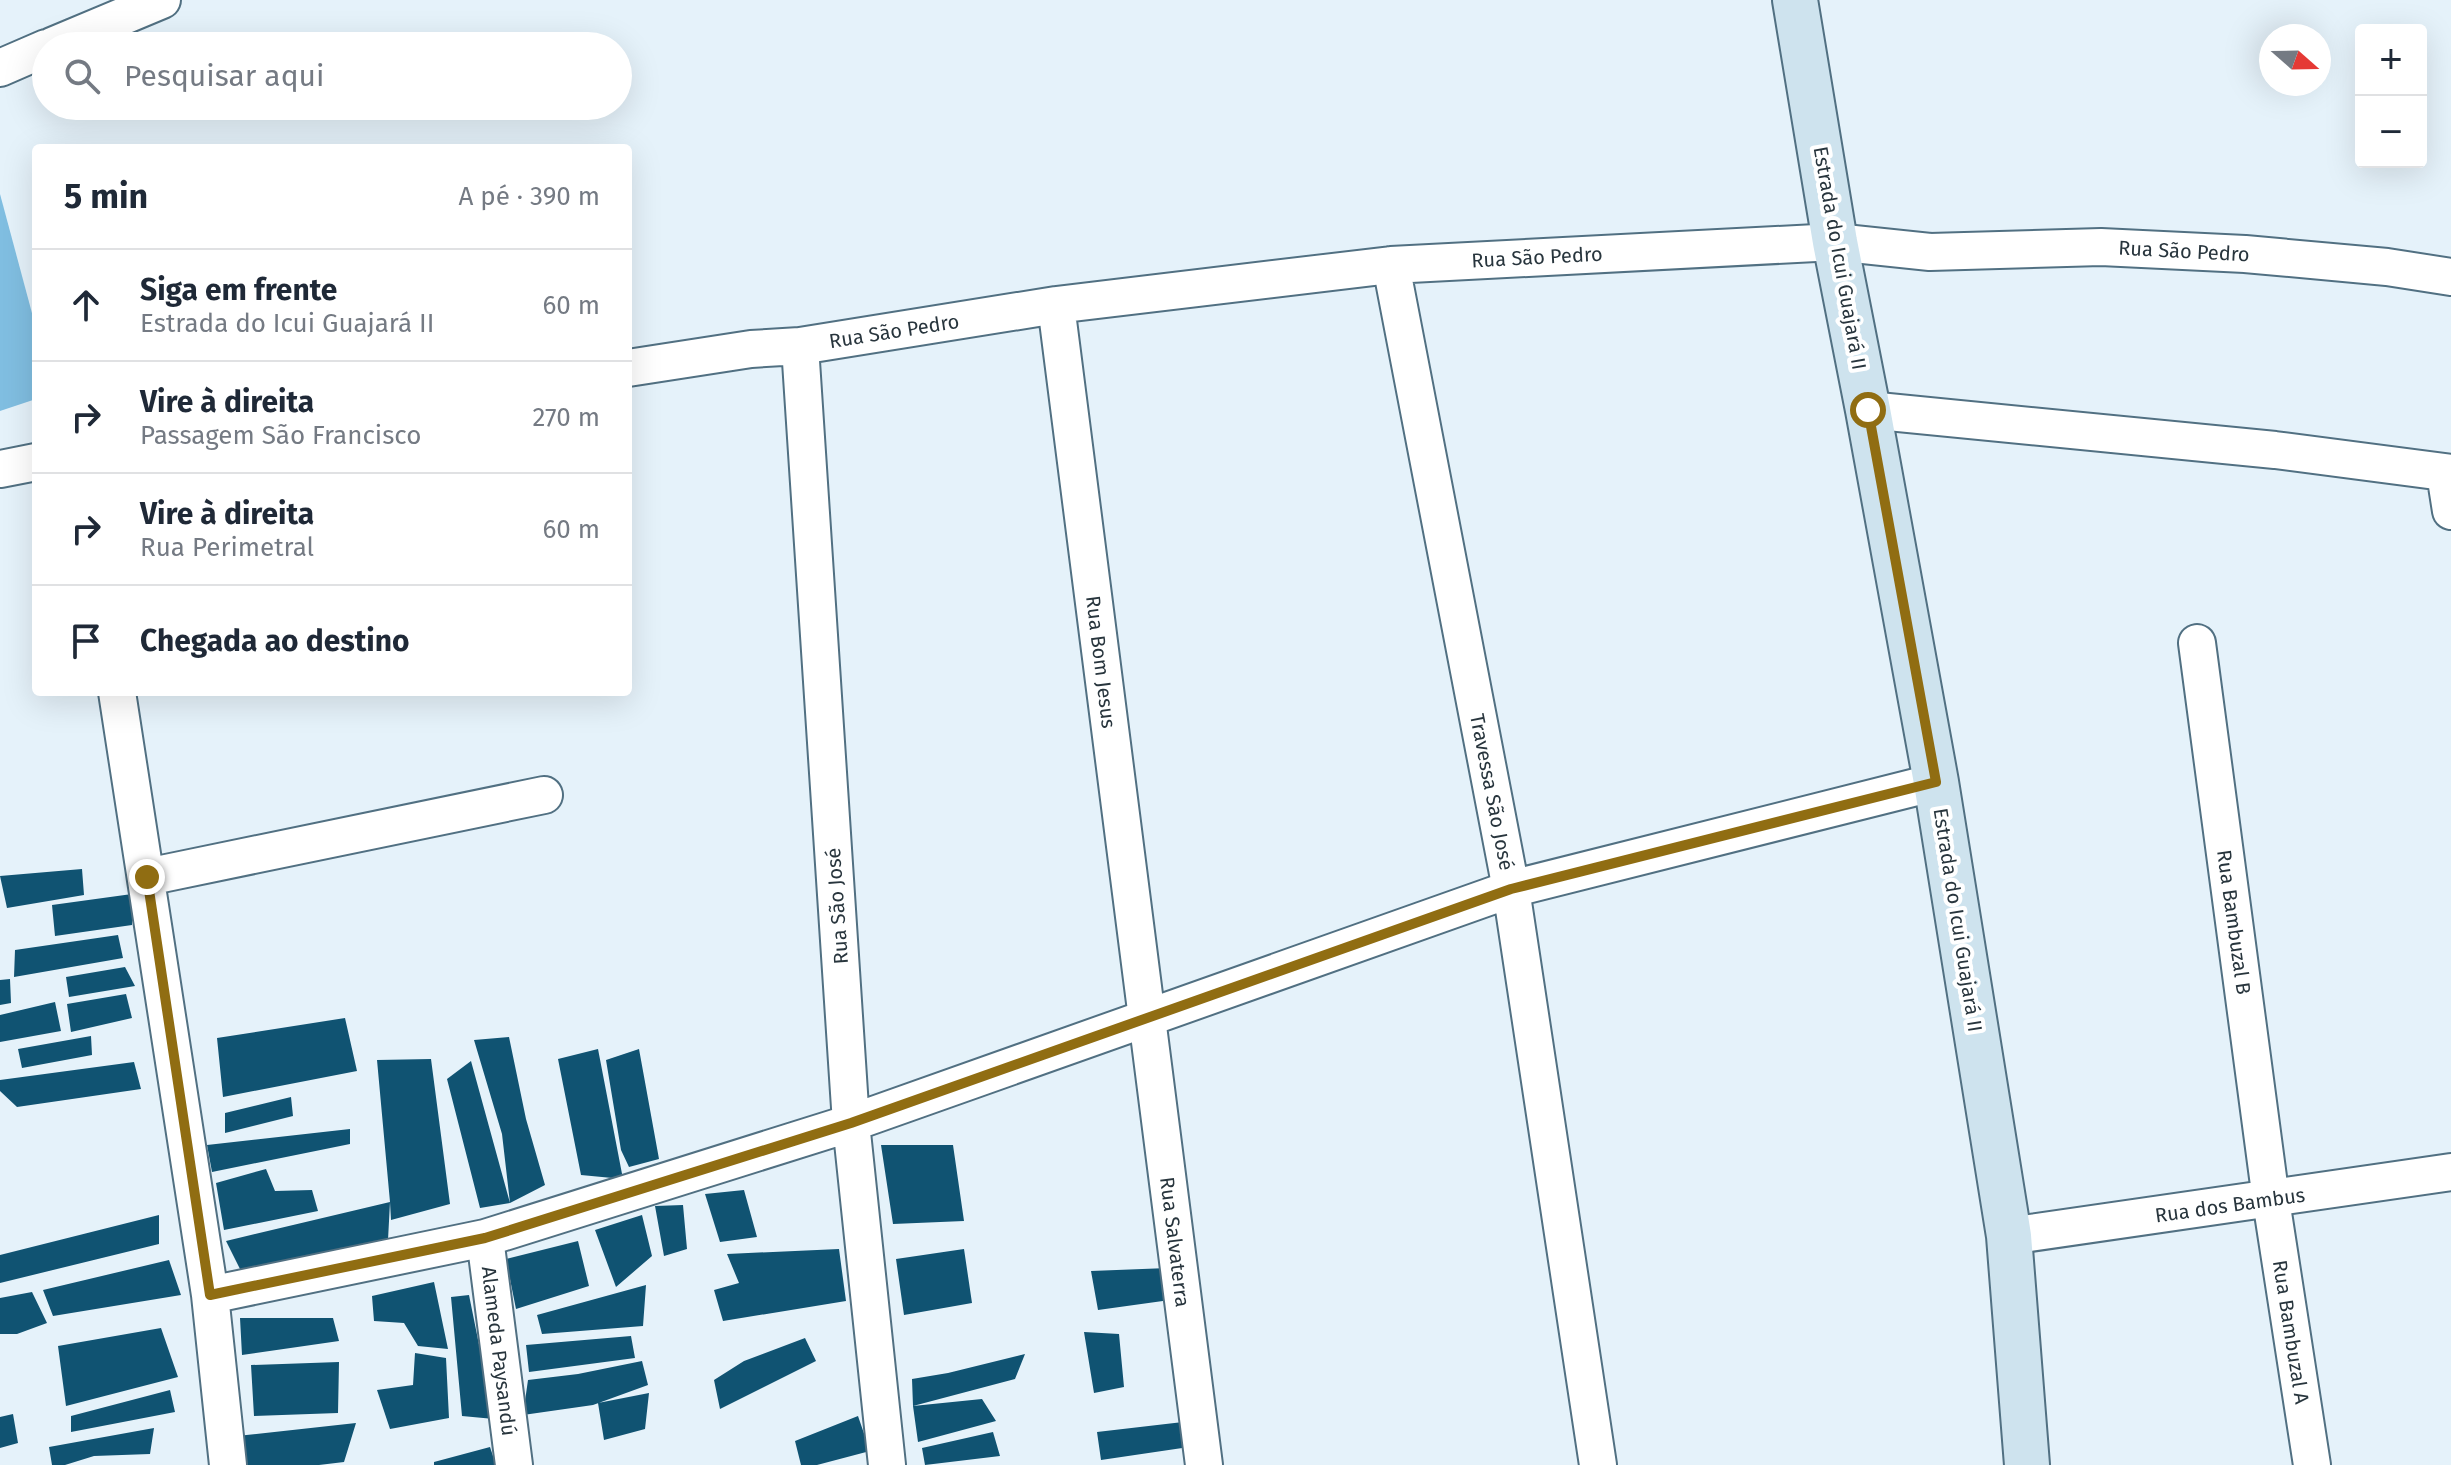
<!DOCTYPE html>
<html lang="pt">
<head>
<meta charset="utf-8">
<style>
  :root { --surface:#fff; --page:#f2f2f3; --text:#1f2937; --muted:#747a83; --line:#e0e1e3 }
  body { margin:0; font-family:"Fira Sans",sans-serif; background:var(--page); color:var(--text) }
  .controls { position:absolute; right:24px; top:24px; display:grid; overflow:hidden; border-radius:8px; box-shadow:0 8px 32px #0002 }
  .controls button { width:72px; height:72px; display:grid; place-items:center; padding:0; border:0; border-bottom:2px solid var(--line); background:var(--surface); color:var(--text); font:40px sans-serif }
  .compass { position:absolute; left:2259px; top:24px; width:72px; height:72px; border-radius:50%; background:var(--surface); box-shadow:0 8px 32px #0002; rotate:110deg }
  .stop { position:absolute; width:24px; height:24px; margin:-18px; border:6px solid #906d12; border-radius:50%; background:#fff }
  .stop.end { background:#906d12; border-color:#fff; box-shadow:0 2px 8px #0008 }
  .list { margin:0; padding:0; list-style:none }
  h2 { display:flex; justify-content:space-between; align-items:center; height:104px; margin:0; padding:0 32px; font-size:34px }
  h2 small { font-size:26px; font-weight:400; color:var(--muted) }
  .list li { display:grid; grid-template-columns:52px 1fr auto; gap:24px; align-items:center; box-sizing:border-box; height:112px; padding:0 32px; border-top:2px solid var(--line) }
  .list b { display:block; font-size:30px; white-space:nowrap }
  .list p { margin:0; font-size:26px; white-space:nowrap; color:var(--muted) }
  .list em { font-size:26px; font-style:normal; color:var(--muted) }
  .icon { flex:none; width:44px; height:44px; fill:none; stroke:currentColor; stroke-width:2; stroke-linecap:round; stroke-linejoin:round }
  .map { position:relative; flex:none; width:2451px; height:1465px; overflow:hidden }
  .search { position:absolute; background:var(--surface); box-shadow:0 8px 32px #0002; left:32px; top:32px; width:600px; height:88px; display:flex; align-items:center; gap:20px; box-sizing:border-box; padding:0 28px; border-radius:44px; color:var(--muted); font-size:30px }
  .panel { position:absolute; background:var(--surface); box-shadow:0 8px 32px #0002; left:32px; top:144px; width:600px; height:552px; border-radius:8px }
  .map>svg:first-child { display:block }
  .forest { fill:#80bee1 }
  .building { fill:#105372 }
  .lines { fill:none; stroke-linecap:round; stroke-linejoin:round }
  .street-casing { stroke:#517082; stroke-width:40 }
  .secondary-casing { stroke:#517082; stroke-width:48 }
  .street { stroke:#fff; stroke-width:36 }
  .secondary { stroke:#cee3ee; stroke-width:44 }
  .route { stroke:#906d12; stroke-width:10 }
  .labels { text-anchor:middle; stroke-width:8; stroke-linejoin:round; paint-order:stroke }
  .street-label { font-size:20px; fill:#28353d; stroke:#fff }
</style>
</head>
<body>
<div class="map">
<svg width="2451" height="1465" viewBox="0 0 2451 1465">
  <rect width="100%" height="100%" fill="#e5f2fa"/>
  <path class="forest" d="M 0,194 L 36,328 L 36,399 L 0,411 Z"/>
  <path class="building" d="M 82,869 L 84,895 L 7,908 L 0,876 Z
    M 132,894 L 132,925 L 55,936 L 52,905 Z
    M 118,935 L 123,958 L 14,977 L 15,950 Z
    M 125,967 L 135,986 L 69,997 L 66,977 Z
    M 10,979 L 11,1003 L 0,1005 L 0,980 Z
    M 126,994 L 132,1018 L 71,1032 L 67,1004 Z
    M 55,1002 L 61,1031 L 0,1042 L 0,1015 Z
    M 345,1018 L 357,1071 L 223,1097 L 217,1038 Z
    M 91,1036 L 92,1055 L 22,1068 L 18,1049 Z
    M 509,1037 L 526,1119 L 545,1185 L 510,1203 L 480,1208 L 447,1079 L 471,1061 L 510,1203 L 502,1134 L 474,1040 Z
    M 598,1049 L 623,1179 L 581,1175 L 558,1059 Z
    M 639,1049 L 659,1159 L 629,1167 L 621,1150 L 606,1060 Z
    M 431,1059 L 450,1204 L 391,1220 L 390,1202 L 388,1240 L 244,1277 L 226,1241 L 390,1202 L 377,1060 Z
    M 134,1062 L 141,1089 L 17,1107 L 0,1091 L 0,1080 Z
    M 291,1097 L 293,1116 L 225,1133 L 225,1113 Z
    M 350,1129 L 350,1144 L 212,1172 L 207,1145 Z
    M 881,1145 L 953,1145 L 964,1221 L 893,1224 Z
    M 266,1169 L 275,1191 L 312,1190 L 318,1211 L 224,1230 L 216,1183 Z
    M 744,1190 L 757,1237 L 720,1242 L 705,1194 Z
    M 683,1205 L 687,1249 L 664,1256 L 655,1206 Z
    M 159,1215 L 159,1244 L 0,1283 L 0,1255 Z
    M 642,1215 L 652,1256 L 616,1287 L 595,1230 Z
    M 578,1241 L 589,1286 L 516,1309 L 506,1259 Z
    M 839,1249 L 846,1301 L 723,1321 L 714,1290 L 739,1283 L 727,1254 Z
    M 964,1249 L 972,1303 L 904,1315 L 896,1259 Z
    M 169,1260 L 181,1295 L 53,1316 L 43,1290 Z
    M 1168,1268 L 1170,1300 L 1098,1310 L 1091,1271 Z
    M 434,1282 L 448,1349 L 418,1346 L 404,1323 L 374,1321 L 372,1296 Z
    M 646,1285 L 643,1326 L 542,1334 L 537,1315 Z
    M 32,1292 L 47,1323 L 17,1334 L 0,1334 L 0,1298 Z
    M 469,1295 L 494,1419 L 462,1416 L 451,1297 Z
    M 240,1318 L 333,1318 L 339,1341 L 242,1355 Z
    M 161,1328 L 178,1377 L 66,1406 L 58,1346 Z
    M 1084,1332 L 1119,1334 L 1124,1387 L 1094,1393 Z
    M 631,1336 L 635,1358 L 529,1372 L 526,1345 Z
    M 805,1338 L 816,1361 L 720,1409 L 714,1380 L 744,1361 Z
    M 415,1353 L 446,1358 L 449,1418 L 390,1429 L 377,1390 L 413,1385 Z
    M 1025,1354 L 1015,1379 L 913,1406 L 912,1379 L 948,1373 Z
    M 642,1361 L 648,1385 L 593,1405 L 523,1415 L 528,1380 L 578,1374 Z
    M 339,1362 L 338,1413 L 254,1416 L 251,1365 Z
    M 170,1390 L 175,1412 L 71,1432 L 71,1416 Z
    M 649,1393 L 645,1429 L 604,1440 L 598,1403 Z
    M 982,1399 L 996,1421 L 918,1442 L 913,1406 Z
    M 13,1414 L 18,1443 L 0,1448 L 0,1417 Z
    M 858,1416 L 870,1451 L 817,1465 L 801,1465 L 795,1441 Z
    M 1183,1422 L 1189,1447 L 1101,1460 L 1097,1432 Z
    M 356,1423 L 344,1462 L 319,1465 L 241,1465 L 237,1436 Z
    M 154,1428 L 150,1454 L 94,1456 L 65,1465 L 52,1465 L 49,1447 Z
    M 993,1432 L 1000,1456 L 925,1465 L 922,1448 Z
    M 490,1447 L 496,1465 L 434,1465 L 434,1462 Z"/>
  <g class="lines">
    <defs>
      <path id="street" d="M 52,46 L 162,0
        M 0,68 L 46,48
        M 1391,265 L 1511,889 L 1598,1465
        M 1056,305 L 1204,1465
        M 800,346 L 851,1123 L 887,1465
        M 628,368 L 751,349 L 800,346 L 1056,305 L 1391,265 L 1835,242 L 1930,252 L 2101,247 L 2245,254 L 2387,267 L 2451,277
        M 1868,410 L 2275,450 L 2451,473
        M 0,469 L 36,462
        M 2445,473 L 2451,511
        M 2197,643 L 2271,1200 L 2312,1465
        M 117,692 L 210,1295 L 228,1465
        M 147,877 L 544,795
        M 2009,1236 L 2451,1172
        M 485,1238 L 514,1465
        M 210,1295 L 485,1238 L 851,1123 L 1511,889 L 1936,782"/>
      <path id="secondary" d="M 1795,0 L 1835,242 L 1868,410 L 1936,782 L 2009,1236 L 2027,1465"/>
    </defs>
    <use href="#street" class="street-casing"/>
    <use href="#secondary" class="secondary-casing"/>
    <use href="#street" class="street"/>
    <use href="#secondary" class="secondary"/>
  </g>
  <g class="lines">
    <path class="route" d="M 147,877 L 210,1295 L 485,1238 L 851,1123 L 1511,889 L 1936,782 L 1868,410"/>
  </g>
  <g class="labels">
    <g class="street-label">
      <text transform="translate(2184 251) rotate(3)" y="7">Rua São Pedro</text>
      <text transform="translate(1537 257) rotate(-3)" y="7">Rua São Pedro</text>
      <text transform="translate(1840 258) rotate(80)" y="7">Estrada do Icui Guajará II</text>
      <text transform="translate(894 331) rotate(-9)" y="7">Rua São Pedro</text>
      <text transform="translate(1101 662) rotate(83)" y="7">Rua Bom Jesus</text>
      <text transform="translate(1492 792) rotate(79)" y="7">Travessa São José</text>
      <text transform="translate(837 906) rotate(-94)" y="7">Rua São José</text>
      <text transform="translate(1958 920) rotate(81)" y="7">Estrada do Icui Guajará II</text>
      <text transform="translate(2234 922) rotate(82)" y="7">Rua Bambuzal B</text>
      <text transform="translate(2230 1205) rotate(-8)" y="7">Rua dos Bambus</text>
      <text transform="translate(1175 1242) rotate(83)" y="7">Rua Salvaterra</text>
      <text transform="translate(2291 1332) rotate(81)" y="7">Rua Bambuzal A</text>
      <text transform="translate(499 1351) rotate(83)" y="7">Alameda Paysandú</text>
    </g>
  </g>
</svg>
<div class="controls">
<button>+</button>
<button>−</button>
</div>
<svg class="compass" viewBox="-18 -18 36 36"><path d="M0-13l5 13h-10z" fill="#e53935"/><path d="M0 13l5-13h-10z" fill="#747a83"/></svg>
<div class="stop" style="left:1868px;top:410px"></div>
<div class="stop end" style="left:147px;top:877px"></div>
<div class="search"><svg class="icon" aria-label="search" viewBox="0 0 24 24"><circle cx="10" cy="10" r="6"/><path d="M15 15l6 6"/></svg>Pesquisar aqui</div>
<section class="panel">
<h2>5 min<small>A pé · 390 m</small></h2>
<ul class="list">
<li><svg class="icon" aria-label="ahead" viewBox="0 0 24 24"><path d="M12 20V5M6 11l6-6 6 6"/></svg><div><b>Siga em frente</b><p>Estrada do Icui Guajará II</p></div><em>60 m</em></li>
<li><svg class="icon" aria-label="right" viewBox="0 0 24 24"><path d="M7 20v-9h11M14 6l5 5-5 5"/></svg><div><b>Vire à direita</b><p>Passagem São Francisco</p></div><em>270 m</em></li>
<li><svg class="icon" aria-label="right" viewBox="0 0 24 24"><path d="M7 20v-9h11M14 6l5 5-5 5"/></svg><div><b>Vire à direita</b><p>Rua Perimetral</p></div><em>60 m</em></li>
<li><svg class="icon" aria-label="arrive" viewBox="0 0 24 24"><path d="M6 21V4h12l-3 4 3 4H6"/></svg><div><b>Chegada ao destino</b></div></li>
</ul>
</section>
</div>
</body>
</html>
